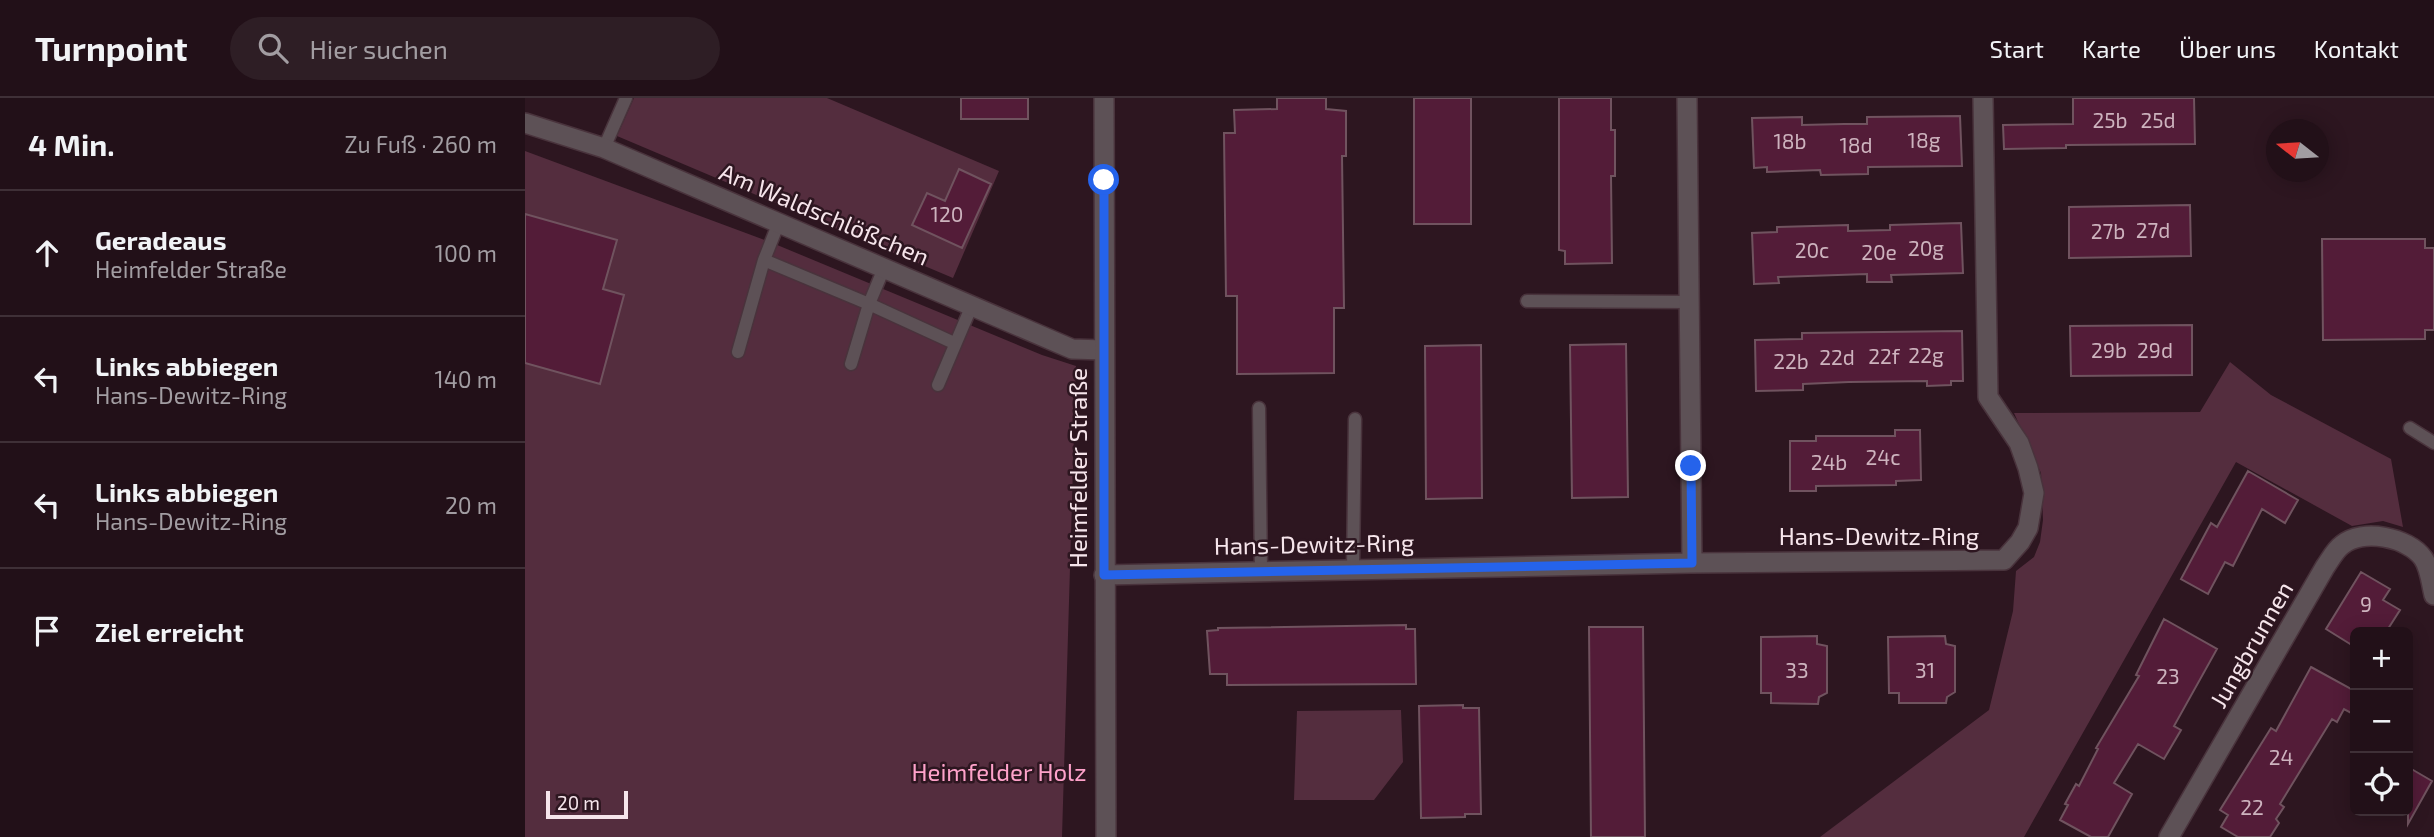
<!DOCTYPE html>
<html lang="de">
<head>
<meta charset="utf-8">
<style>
  :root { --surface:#221018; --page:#2e1e25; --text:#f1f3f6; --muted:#a29da2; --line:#3f3037 }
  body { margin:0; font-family:"Exo 2",sans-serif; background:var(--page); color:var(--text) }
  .controls { position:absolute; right:21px; bottom:21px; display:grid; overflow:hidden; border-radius:10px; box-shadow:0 4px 18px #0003 }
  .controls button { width:63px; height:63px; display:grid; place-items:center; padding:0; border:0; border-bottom:2px solid var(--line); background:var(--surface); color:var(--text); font:35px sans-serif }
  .compass { position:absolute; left:1741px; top:21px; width:63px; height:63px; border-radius:50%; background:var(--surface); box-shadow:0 4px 18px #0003; rotate:287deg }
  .scale { position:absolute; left:21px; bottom:18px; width:82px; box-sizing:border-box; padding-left:7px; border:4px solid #f6e5eb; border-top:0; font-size:19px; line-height:24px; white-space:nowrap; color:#f6e5eb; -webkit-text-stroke:5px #2d1620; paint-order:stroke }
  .stop { position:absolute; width:21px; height:21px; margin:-16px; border:5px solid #2563eb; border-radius:50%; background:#fff }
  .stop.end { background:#2563eb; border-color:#fff; box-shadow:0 2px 7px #0008 }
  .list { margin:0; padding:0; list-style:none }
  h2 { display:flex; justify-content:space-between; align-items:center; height:91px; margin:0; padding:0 28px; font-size:30px }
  h2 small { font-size:23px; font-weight:400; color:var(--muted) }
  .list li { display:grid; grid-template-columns:46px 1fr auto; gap:21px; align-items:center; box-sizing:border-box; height:126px; padding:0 28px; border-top:2px solid var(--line) }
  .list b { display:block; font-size:26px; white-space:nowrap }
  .list p { margin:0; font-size:23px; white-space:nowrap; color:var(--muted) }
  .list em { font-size:23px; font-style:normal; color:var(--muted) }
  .icon { flex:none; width:38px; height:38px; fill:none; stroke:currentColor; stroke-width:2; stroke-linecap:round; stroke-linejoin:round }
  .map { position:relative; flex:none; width:1909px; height:739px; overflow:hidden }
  header { display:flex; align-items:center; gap:42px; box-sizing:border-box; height:98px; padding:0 35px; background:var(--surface); border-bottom:2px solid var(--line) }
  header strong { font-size:33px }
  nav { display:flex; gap:38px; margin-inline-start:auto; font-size:24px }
  .search { width:490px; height:63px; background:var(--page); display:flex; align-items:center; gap:18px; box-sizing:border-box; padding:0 24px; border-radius:38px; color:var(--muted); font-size:26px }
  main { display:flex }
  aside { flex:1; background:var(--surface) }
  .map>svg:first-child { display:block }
  .green { fill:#542d3e }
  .building { fill:#531c38; stroke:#70535f; stroke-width:2 }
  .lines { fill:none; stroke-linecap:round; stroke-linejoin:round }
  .service-casing { stroke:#49333c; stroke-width:15 }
  .minor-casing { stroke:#49333c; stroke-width:22 }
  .tertiary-casing { stroke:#49333c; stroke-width:22 }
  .service { stroke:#5d5156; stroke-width:12 }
  .minor { stroke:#5d5156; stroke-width:19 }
  .tertiary { stroke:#5d5156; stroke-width:19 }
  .route { stroke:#2563eb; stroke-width:9 }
  .labels { text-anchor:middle; stroke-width:5; stroke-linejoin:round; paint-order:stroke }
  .number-label { font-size:21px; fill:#cdb3be }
  .street-label { font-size:24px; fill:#f6e5eb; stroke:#2d1620 }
  .park-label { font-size:24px; fill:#fea2ca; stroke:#2d1620 }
</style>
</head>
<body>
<header>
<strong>Turnpoint</strong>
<div class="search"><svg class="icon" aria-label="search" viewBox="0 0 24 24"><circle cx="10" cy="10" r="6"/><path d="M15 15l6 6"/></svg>Hier suchen</div>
<nav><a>Start</a><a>Karte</a><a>Über uns</a><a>Kontakt</a></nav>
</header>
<main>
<aside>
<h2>4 Min.<small>Zu Fuß · 260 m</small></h2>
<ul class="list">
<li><svg class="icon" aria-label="ahead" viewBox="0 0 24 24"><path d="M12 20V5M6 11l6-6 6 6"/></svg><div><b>Geradeaus</b><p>Heimfelder Straße</p></div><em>100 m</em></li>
<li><svg class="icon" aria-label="left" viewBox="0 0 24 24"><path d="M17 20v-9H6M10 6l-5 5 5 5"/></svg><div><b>Links abbiegen</b><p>Hans-Dewitz-Ring</p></div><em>140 m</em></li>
<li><svg class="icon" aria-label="left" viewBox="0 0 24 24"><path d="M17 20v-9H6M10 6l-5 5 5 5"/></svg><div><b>Links abbiegen</b><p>Hans-Dewitz-Ring</p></div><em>20 m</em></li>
<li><svg class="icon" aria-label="arrive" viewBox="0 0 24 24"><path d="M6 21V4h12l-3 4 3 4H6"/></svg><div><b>Ziel erreicht</b></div></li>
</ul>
</aside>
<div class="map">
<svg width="1909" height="739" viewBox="0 0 1909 739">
  <rect width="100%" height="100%" fill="#2d1620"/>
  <path class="green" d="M 109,0 L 302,0 L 474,73 L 428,180 L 92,38 Z
    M 0,53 L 245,144 L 517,257 L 551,268 L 537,739 L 0,739 Z
    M 1705,264 L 1746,297 L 1866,361 L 1878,429 L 1858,423 L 1827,428 L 1711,364 L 1499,739 L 1295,739 L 1464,612 L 1488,513 L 1491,473 L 1509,459 L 1515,444 L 1518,422 L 1516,375 L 1489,315 L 1675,314 Z
    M 876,612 L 878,664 L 849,702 L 769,702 L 772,613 Z"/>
  <path class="building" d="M 436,0 L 503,0 L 503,21 L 436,21 Z
    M 752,0 L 801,0 L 801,11 L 821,13 L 821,58 L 817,58 L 819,210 L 809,210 L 809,275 L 712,276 L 712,198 L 701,198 L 699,35 L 710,35 L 709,12 L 752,11 Z
    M 889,0 L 946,0 L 946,126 L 889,126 Z
    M 1034,0 L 1086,0 L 1086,32 L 1090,32 L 1090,78 L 1086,78 L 1087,165 L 1040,166 L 1040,153 L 1034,152 Z
    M 1548,0 L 1669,0 L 1670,46 L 1541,47 L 1541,50 L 1479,51 L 1478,27 L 1548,26 Z
    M 1435,18 L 1437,68 L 1343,69 L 1343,76 L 1296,77 L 1295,72 L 1242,74 L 1242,69 L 1229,70 L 1227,20 L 1277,19 L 1277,27 L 1319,26 L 1342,26 L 1342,19 Z
    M 434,71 L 466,86 L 437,150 L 387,127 L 402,95 L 420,103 Z
    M 1665,107 L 1666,158 L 1544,160 L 1544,109 Z
    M 0,116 L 92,142 L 78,191 L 99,197 L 75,286 L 0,265 Z
    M 1436,125 L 1438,175 L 1366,177 L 1367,184 L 1342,184 L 1342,176 L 1253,179 L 1254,185 L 1229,186 L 1227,135 L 1252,134 L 1252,129 L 1323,127 L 1323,133 L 1365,132 L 1365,127 Z
    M 1797,141 L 1900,141 L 1900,150 L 1909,150 L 1909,232 L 1900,232 L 1900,241 L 1798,242 Z
    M 1667,227 L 1667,277 L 1546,278 L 1545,228 Z
    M 1437,233 L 1438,283 L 1426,283 L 1426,287 L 1402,288 L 1402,283 L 1324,284 L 1278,286 L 1278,292 L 1231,293 L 1230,242 L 1277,241 L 1277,235 Z
    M 1101,246 L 1103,399 L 1047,400 L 1045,247 Z
    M 956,247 L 957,400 L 901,401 L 900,248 Z
    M 1370,332 L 1395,332 L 1396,382 L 1371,383 L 1371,387 L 1291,388 L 1291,393 L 1265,393 L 1265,343 L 1291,343 L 1291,338 L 1370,338 Z
    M 1723,373 L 1773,402 L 1760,425 L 1737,411 L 1708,468 L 1700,464 L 1683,496 L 1656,481 L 1686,425 L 1692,429 Z
    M 1836,474 L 1865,491 L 1858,502 L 1875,512 L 1861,534 L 1830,534 L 1830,549 L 1801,531 Z
    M 1639,521 L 1692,551 L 1649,628 L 1656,632 L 1639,661 L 1613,646 L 1589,685 L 1607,696 L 1583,739 L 1566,739 L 1535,722 L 1543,707 L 1540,706 L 1551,686 L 1554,688 L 1573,651 L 1571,650 L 1614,578 L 1611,577 Z
    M 881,527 L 881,531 L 890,531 L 891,586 L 702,587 L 702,576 L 685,576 L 682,533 L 693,532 L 693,530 Z
    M 1064,529 L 1118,529 L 1120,739 L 1066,739 Z
    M 1292,538 L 1292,546 L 1302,548 L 1302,595 L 1294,599 L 1293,606 L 1246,605 L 1246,595 L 1236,595 L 1236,539 Z
    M 1420,538 L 1421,546 L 1430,548 L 1430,594 L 1422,599 L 1421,605 L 1374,605 L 1374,595 L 1364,595 L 1363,539 Z
    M 1786,569 L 1830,593 L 1830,617 L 1819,611 L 1812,624 L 1807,621 L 1755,706 L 1759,709 L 1751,721 L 1754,725 L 1745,739 L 1713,739 L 1696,729 L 1703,717 L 1695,712 L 1746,630 L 1751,633 Z
    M 938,607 L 938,610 L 954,610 L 956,716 L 940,716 L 940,719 L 896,720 L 894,608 Z
    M 1883,669 L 1907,683 L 1883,726 Z"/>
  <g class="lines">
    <defs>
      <path id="service" d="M 79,50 L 101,0
        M 254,124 L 239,162 L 344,206 L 326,266
        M 359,170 L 344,206 L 429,245
        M 1002,203 L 1164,204
        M 213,254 L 239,162
        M 413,287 L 447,207
        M 734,310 L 736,472
        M 1885,330 L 1909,345
        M 828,471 L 830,321"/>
      <path id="minor" d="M 1162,0 L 1167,465
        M 0,25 L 79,50 L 547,251 L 579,252
        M 579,477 L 1167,465 L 1479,462 L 1495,444 L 1503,430 L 1509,395 L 1503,370 L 1494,345 L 1463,299 L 1458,0
        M 1644,739 L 1800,469 C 1805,462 1810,452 1817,447 C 1837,430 1883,439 1898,460 C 1905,470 1906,485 1909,497"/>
      <path id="tertiary" d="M 579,0 L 581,739"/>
    </defs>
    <use href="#service" class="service-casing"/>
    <use href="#minor" class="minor-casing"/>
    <use href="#tertiary" class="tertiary-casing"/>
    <use href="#service" class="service"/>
    <use href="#minor" class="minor"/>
    <use href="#tertiary" class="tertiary"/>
  </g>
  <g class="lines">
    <path class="route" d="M 579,82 L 579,477 L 1167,465 L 1166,368"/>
  </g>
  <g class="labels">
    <g class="number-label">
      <text x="1585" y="30">25b</text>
      <text x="1633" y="30">25d</text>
      <text x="1399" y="50">18g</text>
      <text x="1265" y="51">18b</text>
      <text x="1331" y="55">18d</text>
      <text x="422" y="124">120</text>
      <text x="1628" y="140">27d</text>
      <text x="1583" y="141">27b</text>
      <text x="1401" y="158">20g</text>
      <text x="1287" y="160">20c</text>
      <text x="1354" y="162">20e</text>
      <text x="1584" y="260">29b</text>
      <text x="1630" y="260">29d</text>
      <text x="1401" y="265">22g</text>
      <text x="1359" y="266">22f</text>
      <text x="1312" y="267">22d</text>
      <text x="1266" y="271">22b</text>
      <text x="1358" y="367">24c</text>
      <text x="1304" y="372">24b</text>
      <text x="1841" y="514">9</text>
      <text x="1272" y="580">33</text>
      <text x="1400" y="580">31</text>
      <text x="1643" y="586">23</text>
      <text x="1756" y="667">24</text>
      <text x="1727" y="717">22</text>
    </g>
    <g class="street-label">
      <text transform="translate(299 117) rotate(23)" y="8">Am Waldschlößchen</text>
      <text transform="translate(554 370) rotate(-90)" y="8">Heimfelder Straße</text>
      <text x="1354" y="447">Hans-Dewitz-Ring</text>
      <text transform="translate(789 447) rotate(-1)" y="8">Hans-Dewitz-Ring</text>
      <text transform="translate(1727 547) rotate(-60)" y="8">Jungbrunnen</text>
    </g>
    <g class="park-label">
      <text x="474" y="683">Heimfelder Holz</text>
    </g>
  </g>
</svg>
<div class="controls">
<button>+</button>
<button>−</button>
<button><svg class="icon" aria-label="locate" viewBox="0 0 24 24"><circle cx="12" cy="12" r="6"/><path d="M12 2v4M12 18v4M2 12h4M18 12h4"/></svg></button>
</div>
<svg class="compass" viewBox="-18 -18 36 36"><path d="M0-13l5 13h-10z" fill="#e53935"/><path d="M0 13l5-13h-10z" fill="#a29da2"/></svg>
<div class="scale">20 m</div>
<div class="stop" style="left:579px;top:82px"></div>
<div class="stop end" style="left:1166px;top:368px"></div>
</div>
</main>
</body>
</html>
